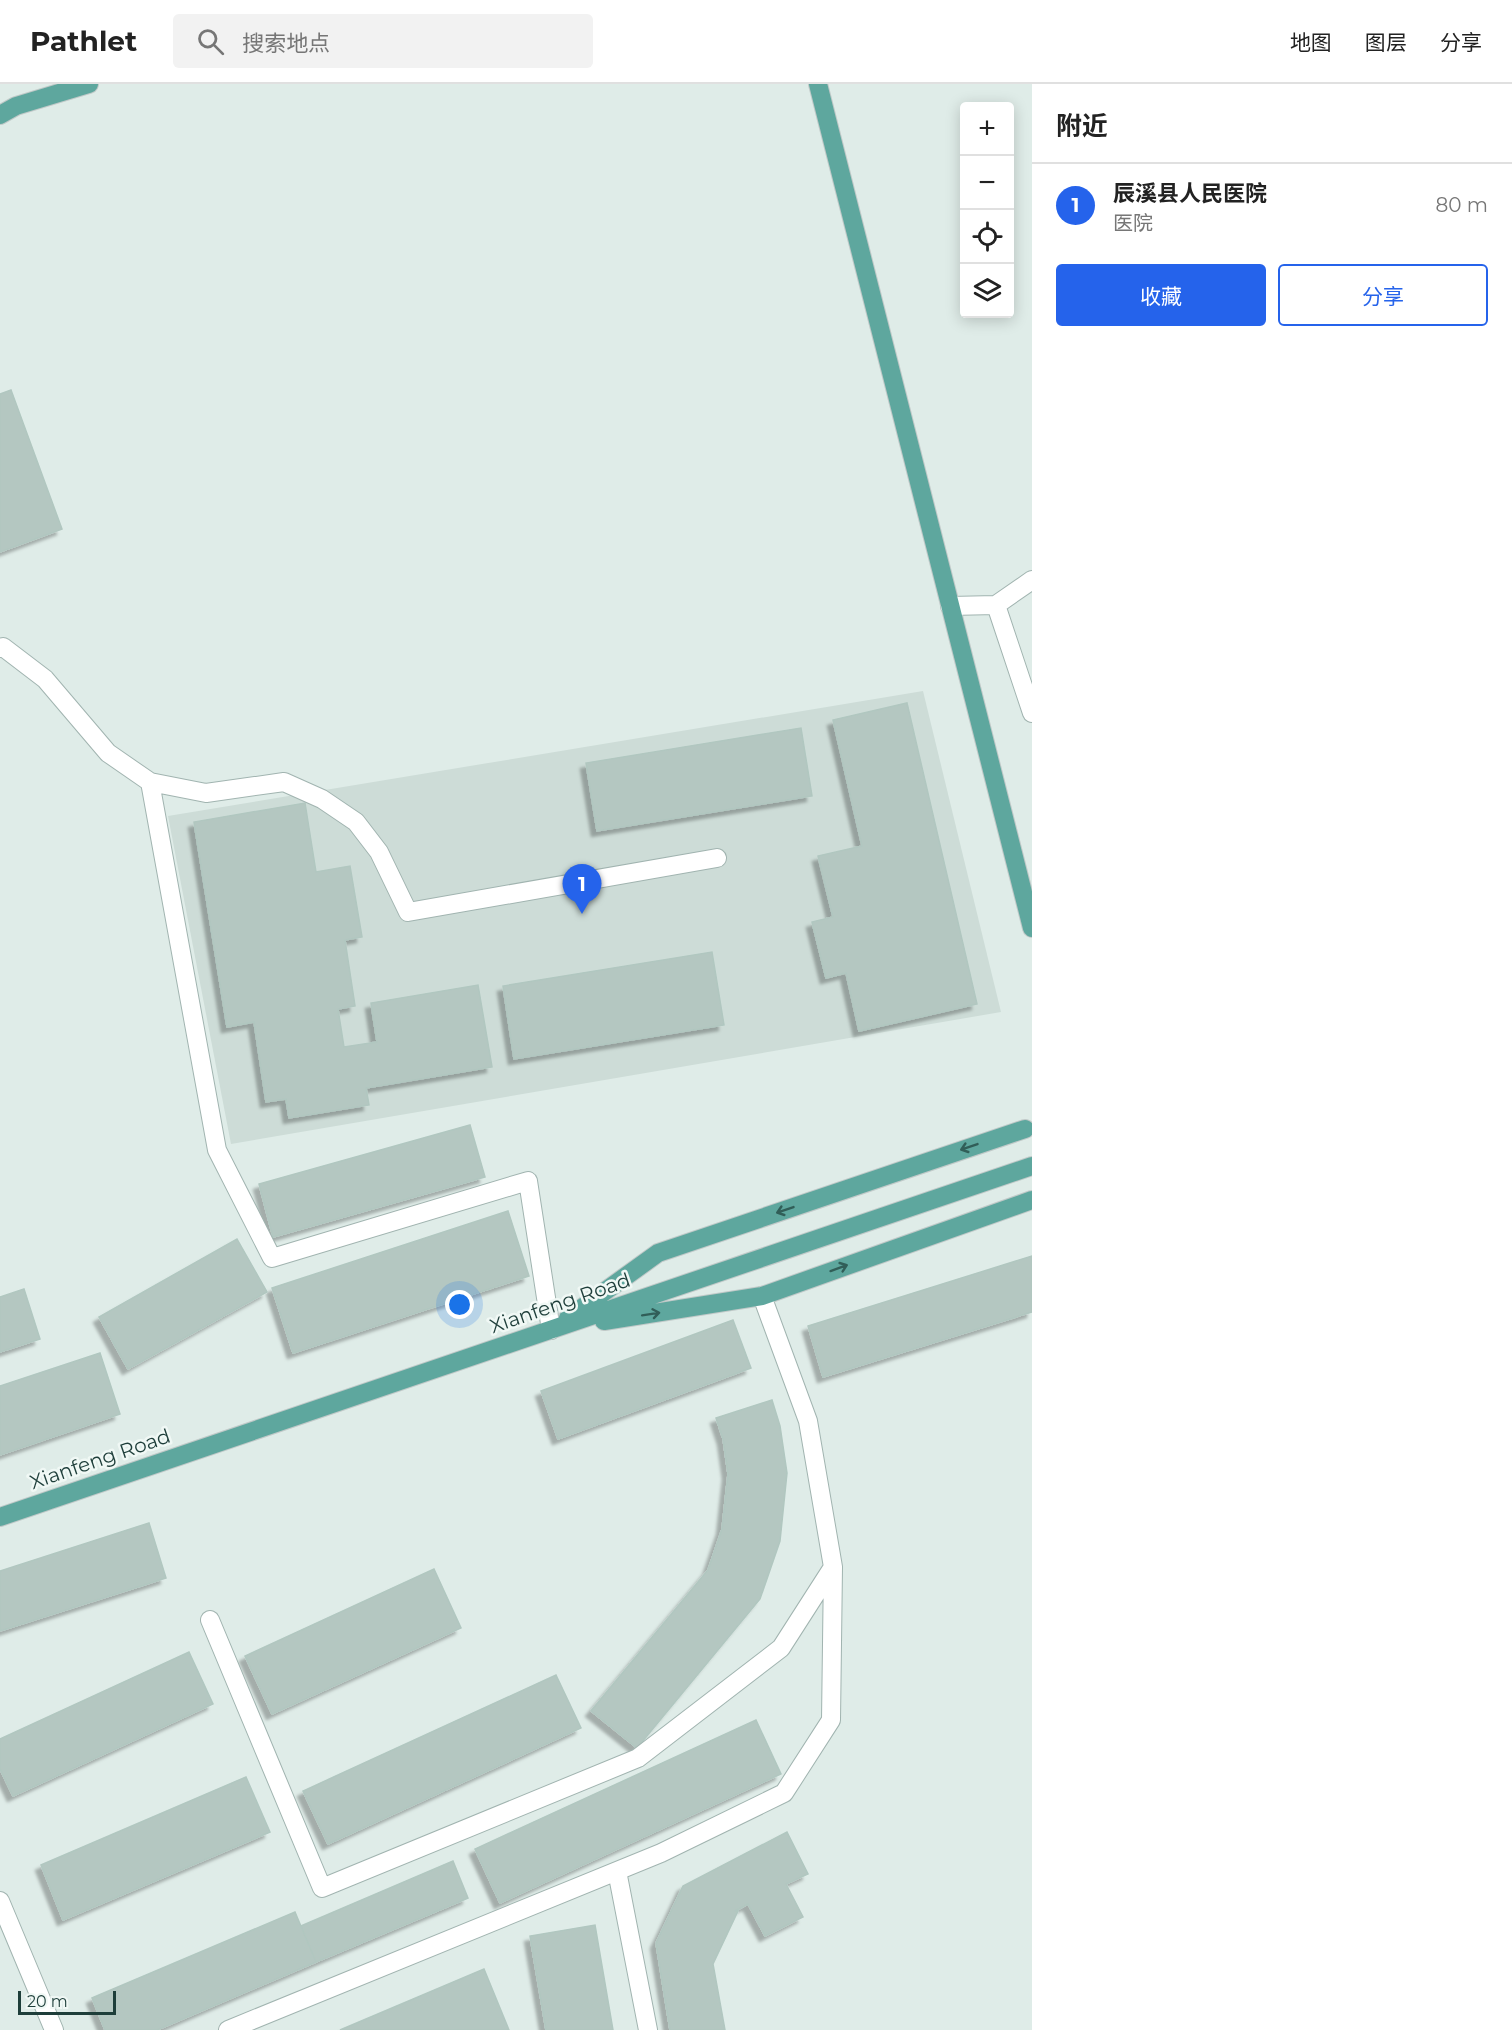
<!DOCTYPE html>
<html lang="zh">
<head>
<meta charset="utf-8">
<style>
  :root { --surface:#fff; --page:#f2f2f2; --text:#222; --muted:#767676; --line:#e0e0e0; --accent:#2563eb }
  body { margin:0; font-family:Montserrat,"Noto Sans SC",sans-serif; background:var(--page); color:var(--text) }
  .controls { position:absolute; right:18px; top:18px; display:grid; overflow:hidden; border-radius:6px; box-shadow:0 3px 15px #0003 }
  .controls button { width:54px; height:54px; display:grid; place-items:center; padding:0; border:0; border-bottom:2px solid var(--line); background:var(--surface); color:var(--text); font:30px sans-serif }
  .scale { position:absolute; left:18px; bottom:15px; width:98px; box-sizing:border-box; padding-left:6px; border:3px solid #1e3e3a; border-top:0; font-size:16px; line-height:21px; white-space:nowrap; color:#1e3e3a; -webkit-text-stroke:4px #f0f8f5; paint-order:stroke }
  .you { position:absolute; left:460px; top:1221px; width:21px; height:21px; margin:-15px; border:4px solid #fff; border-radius:50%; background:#1a73e8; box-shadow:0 0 0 9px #1a73e833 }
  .badge { display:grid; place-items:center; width:39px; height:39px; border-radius:50%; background:var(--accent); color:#fff; font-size:20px; font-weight:700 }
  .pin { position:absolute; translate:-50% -50px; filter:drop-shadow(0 2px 3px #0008) }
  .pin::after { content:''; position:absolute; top:32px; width:21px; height:18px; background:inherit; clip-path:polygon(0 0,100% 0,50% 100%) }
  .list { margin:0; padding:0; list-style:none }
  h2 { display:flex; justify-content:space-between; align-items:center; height:78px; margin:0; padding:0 24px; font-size:26px }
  h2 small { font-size:20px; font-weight:400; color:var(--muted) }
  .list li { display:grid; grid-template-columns:39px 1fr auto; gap:18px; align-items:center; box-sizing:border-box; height:84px; padding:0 24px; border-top:2px solid var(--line) }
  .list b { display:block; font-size:22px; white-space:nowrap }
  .list p { margin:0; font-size:20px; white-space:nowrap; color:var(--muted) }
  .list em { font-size:20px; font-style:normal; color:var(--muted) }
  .actions { display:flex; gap:12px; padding:18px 24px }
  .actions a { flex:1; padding:14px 0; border:2px solid var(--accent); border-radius:6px; text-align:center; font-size:21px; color:var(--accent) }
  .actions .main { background:var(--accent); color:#fff }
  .icon { flex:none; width:33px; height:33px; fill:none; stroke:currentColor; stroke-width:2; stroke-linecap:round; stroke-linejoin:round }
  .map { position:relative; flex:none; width:1032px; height:1946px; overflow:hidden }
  header { display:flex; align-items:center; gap:36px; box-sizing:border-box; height:84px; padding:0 30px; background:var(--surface); border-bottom:2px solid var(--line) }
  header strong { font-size:28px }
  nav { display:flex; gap:33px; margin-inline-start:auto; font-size:21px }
  .search { width:420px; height:54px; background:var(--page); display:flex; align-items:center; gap:15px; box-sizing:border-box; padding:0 21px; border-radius:6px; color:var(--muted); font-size:22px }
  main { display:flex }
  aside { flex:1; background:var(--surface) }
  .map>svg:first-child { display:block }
  .built { fill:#cddcd7 }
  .building { fill:#b4c7c1; stroke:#b1c7c0; stroke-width:1.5; filter:url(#shadow) }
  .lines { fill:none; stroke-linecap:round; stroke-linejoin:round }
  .minor-casing { stroke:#a1b4b0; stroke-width:20 }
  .major-casing { stroke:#c0c9c8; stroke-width:20 }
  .minor { stroke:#fff; stroke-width:18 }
  .major { stroke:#5ea79e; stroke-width:18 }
  .oneway { stroke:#315e58 }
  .labels { text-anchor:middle; stroke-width:5; stroke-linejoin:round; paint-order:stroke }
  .street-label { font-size:20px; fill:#1e3e3a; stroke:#f0f8f5 }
</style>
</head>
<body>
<header>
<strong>Pathlet</strong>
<div class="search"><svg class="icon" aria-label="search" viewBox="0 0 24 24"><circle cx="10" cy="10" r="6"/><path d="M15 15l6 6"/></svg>搜索地点</div>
<nav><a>地图</a><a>图层</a><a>分享</a></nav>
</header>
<main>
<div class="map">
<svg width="1032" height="1946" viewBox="0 0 1032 1946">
  <defs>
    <filter id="shadow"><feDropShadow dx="-5.5" dy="5.5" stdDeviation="1.5" flood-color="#0004"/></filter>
  </defs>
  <rect width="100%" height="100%" fill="#dfece8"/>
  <path class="built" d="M 923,607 L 1001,928 L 231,1060 L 168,732 Z"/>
  <path class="building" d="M 11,306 L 62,445 L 0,468 L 0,310 Z
    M 907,619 L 977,920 L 859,947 L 846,889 L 826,894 L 812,838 L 833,833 L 818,772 L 862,762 L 833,636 Z
    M 801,644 L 812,712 L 597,747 L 586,679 Z
    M 305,719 L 316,788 L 350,782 L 362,853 L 345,856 L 355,922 L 338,925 L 344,963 L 377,958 L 371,919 L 478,901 L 492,983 L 366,1004 L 369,1021 L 289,1034 L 286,1015 L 266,1018 L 254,938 L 227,943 L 194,738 Z
    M 712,868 L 724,941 L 514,975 L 503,902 Z
    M 470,1041 L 485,1093 L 273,1153 L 259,1100 Z
    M 508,1127 L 529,1192 L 293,1269 L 272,1204 Z
    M 237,1155 L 267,1208 L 128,1285 L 99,1233 Z
    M 1032,1172 L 1032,1228 L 823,1293 L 808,1242 Z
    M 24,1205 L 40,1255 L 0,1268 L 0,1213 Z
    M 733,1236 L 751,1284 L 558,1355 L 541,1307 Z
    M 100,1269 L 120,1330 L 0,1371 L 0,1302 Z
    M 772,1316 L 780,1342 L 787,1389 L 780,1457 L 760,1515 L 637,1664 L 591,1627 L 708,1486 L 722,1445 L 728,1390 L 723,1355 L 716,1334 Z
    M 149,1439 L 166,1494 L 0,1547 L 0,1487 Z
    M 434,1485 L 461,1544 L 272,1630 L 245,1572 Z
    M 189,1568 L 213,1620 L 13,1712 L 0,1685 L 0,1655 Z
    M 556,1591 L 581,1644 L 328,1760 L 303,1707 Z
    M 756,1636 L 781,1690 L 500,1819 L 475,1765 Z
    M 246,1693 L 270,1748 L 63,1836 L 41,1781 Z
    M 787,1748 L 808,1790 L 786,1800 L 803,1833 L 765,1852 L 748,1820 L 735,1827 L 738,1827 L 713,1880 L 725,1946 L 670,1946 L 656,1859 L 683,1802 Z
    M 453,1777 L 468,1814 L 316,1878 L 301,1842 Z
    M 295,1828 L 316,1878 L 157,1946 L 105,1946 L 92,1914 Z
    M 595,1841 L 613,1946 L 546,1946 L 530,1852 Z
    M 484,1885 L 509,1946 L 340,1946 Z"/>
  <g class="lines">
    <defs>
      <path id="minor" d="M 996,521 L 1032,629
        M 950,522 L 996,521 L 1032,496
        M 0,564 L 3,563 L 45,595 L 108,669 L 150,698 L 206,709 L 284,698 L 322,715 L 356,738 L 379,768 L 408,828 L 717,774
        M 150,698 L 217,1066 L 272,1174 L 528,1097 L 551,1246
        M 210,1536 L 322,1804 L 638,1674 L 781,1564 L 833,1483
        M 617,1787 L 648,1946
        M 0,1817 L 54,1946
        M 228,1946 L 661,1769 L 784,1709 L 831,1636 L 833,1483 L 808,1337 L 762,1212"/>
      <path id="major" d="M 818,0 L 1032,844
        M 0,31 L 16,22 L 89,0
        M 568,1234 L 658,1169 L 1025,1045
        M 604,1237 L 762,1212 L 1032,1116
        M 0,1433 L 1032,1082"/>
    </defs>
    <use href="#minor" class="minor-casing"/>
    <use href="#major" class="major-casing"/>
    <use href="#minor" class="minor"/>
    <use href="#major" class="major"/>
  </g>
  <defs><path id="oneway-shaft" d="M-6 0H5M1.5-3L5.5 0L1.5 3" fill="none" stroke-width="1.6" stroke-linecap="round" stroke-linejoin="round" transform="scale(1.5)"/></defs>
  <g class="oneway">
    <use href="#oneway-shaft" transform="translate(969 1063) rotate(161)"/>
    <use href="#oneway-shaft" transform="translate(785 1126) rotate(161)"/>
    <use href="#oneway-shaft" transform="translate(839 1184) rotate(-20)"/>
    <use href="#oneway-shaft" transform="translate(651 1230) rotate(-9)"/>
  </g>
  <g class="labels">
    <g class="street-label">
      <text transform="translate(560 1219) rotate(-19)" y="7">Xianfeng Road</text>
      <text transform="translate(100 1375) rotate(-19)" y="7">Xianfeng Road</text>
    </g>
  </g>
</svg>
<div class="controls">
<button>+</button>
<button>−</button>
<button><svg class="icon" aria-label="locate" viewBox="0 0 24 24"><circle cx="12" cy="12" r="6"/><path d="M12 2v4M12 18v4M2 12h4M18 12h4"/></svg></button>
<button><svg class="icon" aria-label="layers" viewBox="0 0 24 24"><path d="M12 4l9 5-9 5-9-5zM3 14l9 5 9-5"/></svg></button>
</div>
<div class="scale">20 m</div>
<div class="you"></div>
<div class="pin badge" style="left:582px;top:830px">1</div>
</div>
<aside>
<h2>附近<small></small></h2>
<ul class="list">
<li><span class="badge">1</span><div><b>辰溪县人民医院</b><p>医院</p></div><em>80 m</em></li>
</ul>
<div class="actions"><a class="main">收藏</a><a>分享</a></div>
</aside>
</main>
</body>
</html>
